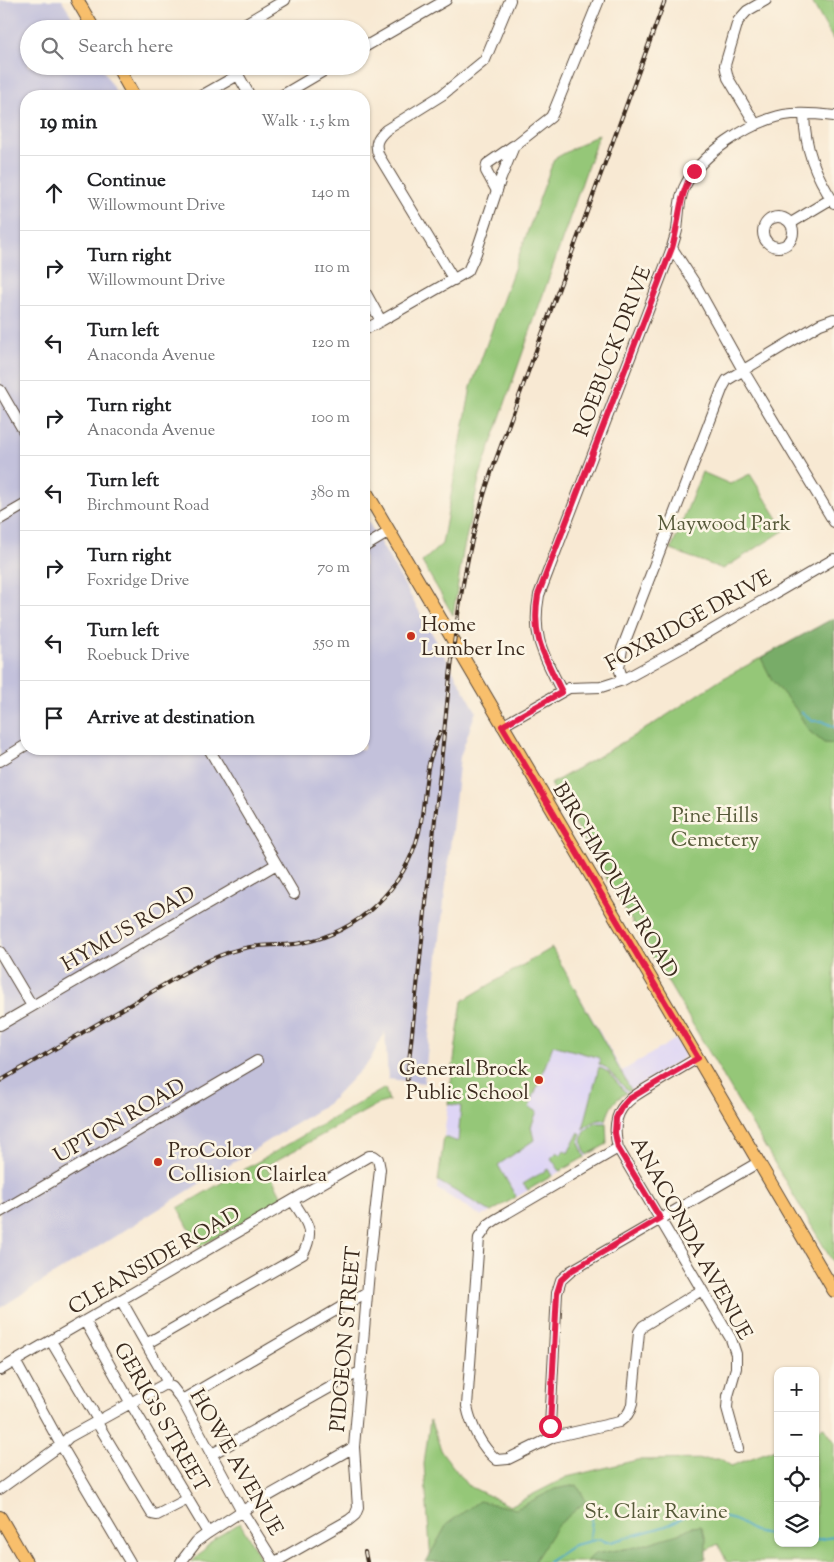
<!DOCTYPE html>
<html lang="en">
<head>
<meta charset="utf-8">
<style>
  :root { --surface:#fff; --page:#f6f6f6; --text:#202124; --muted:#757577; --line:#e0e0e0 }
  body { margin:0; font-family:"Sorts Mill Goudy",serif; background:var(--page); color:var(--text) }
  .controls { position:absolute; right:15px; bottom:15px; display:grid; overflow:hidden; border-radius:10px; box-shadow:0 1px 4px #0004 }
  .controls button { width:45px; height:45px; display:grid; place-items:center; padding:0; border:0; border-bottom:1px solid var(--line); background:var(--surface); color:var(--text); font:25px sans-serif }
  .stop { position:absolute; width:15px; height:15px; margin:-11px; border:4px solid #e11d48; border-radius:50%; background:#fff }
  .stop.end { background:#e11d48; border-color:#fff; box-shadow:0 1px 5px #0008 }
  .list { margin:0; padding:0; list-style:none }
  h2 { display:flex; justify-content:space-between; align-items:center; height:65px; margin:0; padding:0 20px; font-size:21px }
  h2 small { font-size:16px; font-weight:400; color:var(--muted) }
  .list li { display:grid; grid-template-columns:32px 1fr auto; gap:15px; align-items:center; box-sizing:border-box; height:75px; padding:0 20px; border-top:1px solid var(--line) }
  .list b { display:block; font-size:19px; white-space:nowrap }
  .list p { margin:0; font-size:16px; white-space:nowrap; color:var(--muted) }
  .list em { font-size:16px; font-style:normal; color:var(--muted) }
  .icon { flex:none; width:28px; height:28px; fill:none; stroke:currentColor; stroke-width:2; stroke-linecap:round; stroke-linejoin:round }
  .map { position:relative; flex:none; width:834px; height:1562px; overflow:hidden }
  .search { position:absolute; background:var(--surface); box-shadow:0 1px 4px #0004; left:20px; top:20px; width:350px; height:55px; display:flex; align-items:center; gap:12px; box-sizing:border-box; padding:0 18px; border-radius:28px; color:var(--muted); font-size:19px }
  .panel { position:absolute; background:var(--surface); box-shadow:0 1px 4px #0004; left:20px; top:90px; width:350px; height:665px; border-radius:20px }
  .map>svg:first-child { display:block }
  .built { fill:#ded5f5 }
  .industrial { fill:#c3c1db }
  .green { fill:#95c778; stroke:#68784b }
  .forest { fill:#78ac68; stroke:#5a6b43 }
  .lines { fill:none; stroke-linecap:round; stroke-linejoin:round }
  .stream { stroke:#4ba9c9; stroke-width:2 }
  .minor-casing { stroke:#574739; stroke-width:12 }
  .major-casing { stroke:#574739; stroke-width:14 }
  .minor { stroke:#fff; stroke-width:10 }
  .major { stroke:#f8bf6c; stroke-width:12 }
  .rail-casing { stroke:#3b2a1e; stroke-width:4 }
  .rail { stroke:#fcf5e5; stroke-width:2; stroke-dasharray:5.5; stroke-linecap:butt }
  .route { stroke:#e11d48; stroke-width:6 }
  .poi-dot { fill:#c8321e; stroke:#fcf5e5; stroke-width:2 }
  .labels { text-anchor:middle; stroke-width:5; stroke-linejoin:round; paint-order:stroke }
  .street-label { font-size:21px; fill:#3b2a1e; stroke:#fcf5e5 }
  .park-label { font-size:21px; fill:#565939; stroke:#fcf5e5 }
  .poi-label { font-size:21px; fill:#3b2a1e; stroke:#fcf5e5; text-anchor:start }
</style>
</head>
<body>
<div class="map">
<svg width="834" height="1562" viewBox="0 0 834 1562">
  <rect width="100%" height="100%" fill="#fcf5e5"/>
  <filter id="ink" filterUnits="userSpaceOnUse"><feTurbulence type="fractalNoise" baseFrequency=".02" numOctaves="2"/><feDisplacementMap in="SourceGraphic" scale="10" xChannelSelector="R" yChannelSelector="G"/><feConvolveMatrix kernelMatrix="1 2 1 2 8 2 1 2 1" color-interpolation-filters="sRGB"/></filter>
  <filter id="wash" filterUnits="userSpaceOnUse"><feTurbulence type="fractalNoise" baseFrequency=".0096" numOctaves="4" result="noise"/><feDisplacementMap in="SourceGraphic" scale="20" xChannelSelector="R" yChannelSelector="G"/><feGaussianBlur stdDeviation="1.12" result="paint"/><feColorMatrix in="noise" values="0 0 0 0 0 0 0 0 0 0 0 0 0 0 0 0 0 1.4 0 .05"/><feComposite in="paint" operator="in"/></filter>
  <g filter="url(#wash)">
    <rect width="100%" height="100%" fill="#f8e9d3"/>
    <path class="built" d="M 552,948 L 622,1071 L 676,1039 L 685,1055 L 682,1059 L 619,1097 L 611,1106 L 606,1122 L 607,1144 L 491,1212 L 481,1216 L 437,1189 L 462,1001 Z"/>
    <path class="industrial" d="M 0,0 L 62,0 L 79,29 L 29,29 L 29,66 L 101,66 L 118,96 L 26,96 L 26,749 L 364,749 L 364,514 L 476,711 L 460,757 L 424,1083 L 388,1079 L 385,1032 L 370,1060 L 329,1103 L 0,1308 Z"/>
    <path class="green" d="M 811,0 L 834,0 L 834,41 Z
      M 599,134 L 480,475 L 463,552 L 453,615 L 422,562 L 442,544 L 471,387 L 554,159 Z
      M 702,472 L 730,484 L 750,474 L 785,530 L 723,569 L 671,550 Z
      M 834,618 L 834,1264 L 551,784 L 652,725 L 722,679 Z
      M 552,948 L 631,1090 L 628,1091 L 605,1067 L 599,1064 L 600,1058 L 553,1045 L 529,1108 L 537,1111 L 531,1127 L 534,1140 L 498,1165 L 516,1197 L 491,1212 L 438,1181 L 444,1137 L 458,1142 L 461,1106 L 448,1104 L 462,1001 Z
      M 599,1067 L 608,1072 L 626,1093 C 614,1100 610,1107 606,1120 C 596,1119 591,1123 583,1129 Z
      M 385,1088 L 389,1101 L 378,1104 L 266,1166 L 283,1199 L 199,1247 L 178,1208 Z
      M 596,1123 L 606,1123 L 607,1144 L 587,1155 C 579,1142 581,1130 596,1123 Z
      M 579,1132 L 581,1134 L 579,1143 L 585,1157 L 560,1171 L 551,1158 L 557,1152 L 561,1155 L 564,1150 L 568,1153 Z
      M 548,1169 L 552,1176 L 528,1190 L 523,1184 Z
      M 430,1420 L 442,1452 L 467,1485 L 510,1506 L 567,1477 L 637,1460 L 721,1459 L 731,1466 L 778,1448 L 778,1543 L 815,1543 L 815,1431 L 824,1427 L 834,1441 L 834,1562 L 727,1562 L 718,1544 L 683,1562 L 431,1562 L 424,1464 Z
      M 240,1523 L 263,1562 L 192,1562 L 215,1538 Z"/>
    <path class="forest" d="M 834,618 L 834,744 L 824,743 L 809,731 L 795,708 L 772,680 L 761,658 Z
      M 577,1485 L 586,1501 L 557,1526 L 534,1562 L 426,1562 L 447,1524 L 479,1501 L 516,1509 L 555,1489 Z
      M 701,1526 L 706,1538 L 706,1559 L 694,1562 L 586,1562 L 594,1554 L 636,1547 L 678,1534 L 691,1527 Z"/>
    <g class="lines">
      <path class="stream" d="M 802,712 L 812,721 L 822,721 L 834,727
        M 590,1512 L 592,1519 L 590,1539
        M 815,1540 L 834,1537
        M 548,1562 L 574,1545 L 600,1539 L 606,1542 L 611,1542 L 666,1526 L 687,1515 L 702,1512 L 735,1520 L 754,1531 L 778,1536"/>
    </g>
  </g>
  <g filter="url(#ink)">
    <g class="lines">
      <defs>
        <path id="minor" d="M 236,29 L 285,0
          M 361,49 L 446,0
          M 233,66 L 250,96
          M 201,96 L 238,75
          M 281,96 L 332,66
          M 804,114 C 805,149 815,174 834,203
          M 756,125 L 728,78 L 725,65 L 738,21 L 747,11 L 766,0
          M 497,191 L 486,171 L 487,164 L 513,146
          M763 232a15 15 0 1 1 30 0a15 15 0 1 1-30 0Z
          M 791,223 L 831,199
          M 672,248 L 694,282 L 743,370 L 834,522
          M 454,280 L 379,156 C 374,144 377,138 386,130 L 442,95 L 485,60 L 510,0
          M 364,290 L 381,321
          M 364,330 L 381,321 L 468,271 L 476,253 L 501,178 L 514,146 L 551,117 L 554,111 L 599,0
          M 0,390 L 26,435
          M 0,519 L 26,504
          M 364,547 L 389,532
          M 623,680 L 619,668 L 622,649 L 723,387 L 727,380 L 820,324 L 834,319
          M 562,692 C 544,655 531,638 539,595 L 672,248 C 673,242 676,236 677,230 C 679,216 678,202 684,188 C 699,155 750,122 784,115 C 800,112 818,114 834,116
          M 502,726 L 569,688 L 601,687 L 623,680 L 685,646 L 834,559
          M 209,749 L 294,894
          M 0,761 L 26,745
          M 0,952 L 32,1006
          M 0,1025 L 275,865
          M 698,1058 C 684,1066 669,1075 654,1084 C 625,1101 609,1111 618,1148 L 731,1339 L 736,1354 L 736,1368 L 728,1396 L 727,1408 L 738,1448
          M 618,1148 L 495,1220 L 488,1225 L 479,1238 L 467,1406 C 471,1426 481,1447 497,1460 L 508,1459 L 553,1437 L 619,1422 C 626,1417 630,1413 632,1404 L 639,1332 L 643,1326 L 702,1290
          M 0,1212 L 257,1061
          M 121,1300 L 166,1379 L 165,1384
          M 85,1321 L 134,1409 L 208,1533
          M 51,1341 L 98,1420
          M 146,1344 L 303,1254 C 316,1229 306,1222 293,1201
          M 15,1361 L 61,1445 L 130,1562
          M 0,1370 L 369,1156 L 374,1156 L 378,1159 L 380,1169 L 370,1260 L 354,1447 L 358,1508 L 355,1515 L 349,1520 L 275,1562
          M 182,1400 L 367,1292
          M 96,1421 L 152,1514 L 157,1515 L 188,1499
          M 553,1437 L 550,1426 L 557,1293 L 561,1280 L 571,1271 L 759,1162
          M 212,1454 L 345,1379 L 360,1372
          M 0,1489 L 61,1445 L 69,1437 L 165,1384 L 172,1387 L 182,1400 L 242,1511 L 274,1562
          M 181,1562 L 197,1541 L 208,1533 L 242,1511 L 354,1447"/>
        <path id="major" d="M 77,0 L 94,29
          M 117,66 L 134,96
          M 364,488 L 834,1291
          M 0,1517 L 26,1562"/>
      </defs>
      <use href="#minor" class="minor-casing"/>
      <use href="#major" class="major-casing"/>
      <use href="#minor" class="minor"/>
      <use href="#major" class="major"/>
      <defs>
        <path id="rail" d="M 407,1080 C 418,974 430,869 441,763 C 451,663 459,566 492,470 L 665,0
          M 0,1081 L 184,973 C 208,960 232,948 259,946 C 273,944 287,946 301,943 C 358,933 405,888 419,832 C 424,811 424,789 428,768 C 430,756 436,744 440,732
          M 365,1552 L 367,1562"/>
      </defs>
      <use href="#rail" class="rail-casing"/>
      <use href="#rail" class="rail"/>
    </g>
  </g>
  <g class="lines" filter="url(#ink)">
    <path class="route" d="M 550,1426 L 557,1293 L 561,1280 L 571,1271 L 660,1218 L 618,1148 L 615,1133 L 616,1118 L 621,1108 L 629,1099 L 698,1058 L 502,726 L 562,692 C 544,655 531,637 538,595 L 672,248 C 680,221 678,195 694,171"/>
  </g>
  <g class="poi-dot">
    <circle cx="411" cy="636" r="5"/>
    <circle cx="539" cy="1080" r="5"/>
    <circle cx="158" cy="1162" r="5"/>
  </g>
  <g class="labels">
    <g class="street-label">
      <text transform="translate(612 351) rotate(-69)" y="7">ROEBUCK DRIVE</text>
      <text transform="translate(688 620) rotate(-29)" y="7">FOXRIDGE DRIVE</text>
      <text transform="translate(616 880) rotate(59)" y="7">BIRCHMOUNT ROAD</text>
      <text transform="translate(128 928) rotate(-30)" y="7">HYMUS ROAD</text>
      <text transform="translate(119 1120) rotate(-30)" y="7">UPTON ROAD</text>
      <text transform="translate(692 1238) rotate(61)" y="7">ANACONDA AVENUE</text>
      <text transform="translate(154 1260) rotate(-30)" y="7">CLEANSIDE ROAD</text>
      <text transform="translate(345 1339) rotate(-85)" y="7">PIDGEON STREET</text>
      <text transform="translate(162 1417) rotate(60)" y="7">GERIGS STREET</text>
      <text transform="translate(237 1462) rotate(60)" y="7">HOWE AVENUE</text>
    </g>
    <g class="park-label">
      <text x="724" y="530">Maywood Park</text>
      <text x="715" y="822">Pine Hills<tspan x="715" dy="24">Cemetery</tspan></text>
      <text x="656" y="1518">St. Clair Ravine</text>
    </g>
    <g class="poi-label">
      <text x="421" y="631">Home<tspan x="421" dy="24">Lumber Inc</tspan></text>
      <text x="529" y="1075" text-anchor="end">General Brock<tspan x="529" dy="24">Public School</tspan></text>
      <text x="168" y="1157">ProColor<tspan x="168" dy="24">Collision Clairlea</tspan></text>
    </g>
  </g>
</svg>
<div class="controls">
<button>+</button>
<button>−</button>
<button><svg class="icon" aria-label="locate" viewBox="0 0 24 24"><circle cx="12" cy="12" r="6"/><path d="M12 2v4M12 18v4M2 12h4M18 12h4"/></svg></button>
<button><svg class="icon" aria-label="layers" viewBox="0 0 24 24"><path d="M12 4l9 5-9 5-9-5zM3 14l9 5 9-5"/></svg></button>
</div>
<div class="stop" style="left:550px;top:1426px"></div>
<div class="stop end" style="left:694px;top:171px"></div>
<div class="search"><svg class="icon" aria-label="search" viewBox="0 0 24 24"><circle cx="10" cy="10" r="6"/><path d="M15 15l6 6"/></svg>Search here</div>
<section class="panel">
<h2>19 min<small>Walk · 1.5 km</small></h2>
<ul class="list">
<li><svg class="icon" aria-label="ahead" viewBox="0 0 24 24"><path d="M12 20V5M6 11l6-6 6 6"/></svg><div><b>Continue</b><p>Willowmount Drive</p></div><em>140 m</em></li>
<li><svg class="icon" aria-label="right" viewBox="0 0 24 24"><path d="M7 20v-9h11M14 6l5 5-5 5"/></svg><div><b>Turn right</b><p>Willowmount Drive</p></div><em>110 m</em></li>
<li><svg class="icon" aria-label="left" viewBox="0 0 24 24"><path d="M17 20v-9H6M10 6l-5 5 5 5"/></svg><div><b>Turn left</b><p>Anaconda Avenue</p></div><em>120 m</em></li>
<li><svg class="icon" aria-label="right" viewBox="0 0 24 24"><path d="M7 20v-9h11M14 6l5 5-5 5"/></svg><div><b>Turn right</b><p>Anaconda Avenue</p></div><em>100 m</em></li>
<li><svg class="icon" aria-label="left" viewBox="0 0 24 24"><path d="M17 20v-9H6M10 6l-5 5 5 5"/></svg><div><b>Turn left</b><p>Birchmount Road</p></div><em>380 m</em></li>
<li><svg class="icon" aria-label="right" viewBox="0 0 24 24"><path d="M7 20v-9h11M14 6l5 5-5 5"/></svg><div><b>Turn right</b><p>Foxridge Drive</p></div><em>70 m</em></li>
<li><svg class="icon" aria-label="left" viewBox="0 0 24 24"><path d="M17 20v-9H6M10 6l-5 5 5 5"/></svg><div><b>Turn left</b><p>Roebuck Drive</p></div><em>550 m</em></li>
<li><svg class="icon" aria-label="arrive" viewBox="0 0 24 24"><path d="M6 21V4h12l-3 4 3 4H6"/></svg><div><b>Arrive at destination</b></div></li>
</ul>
</section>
</div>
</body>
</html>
